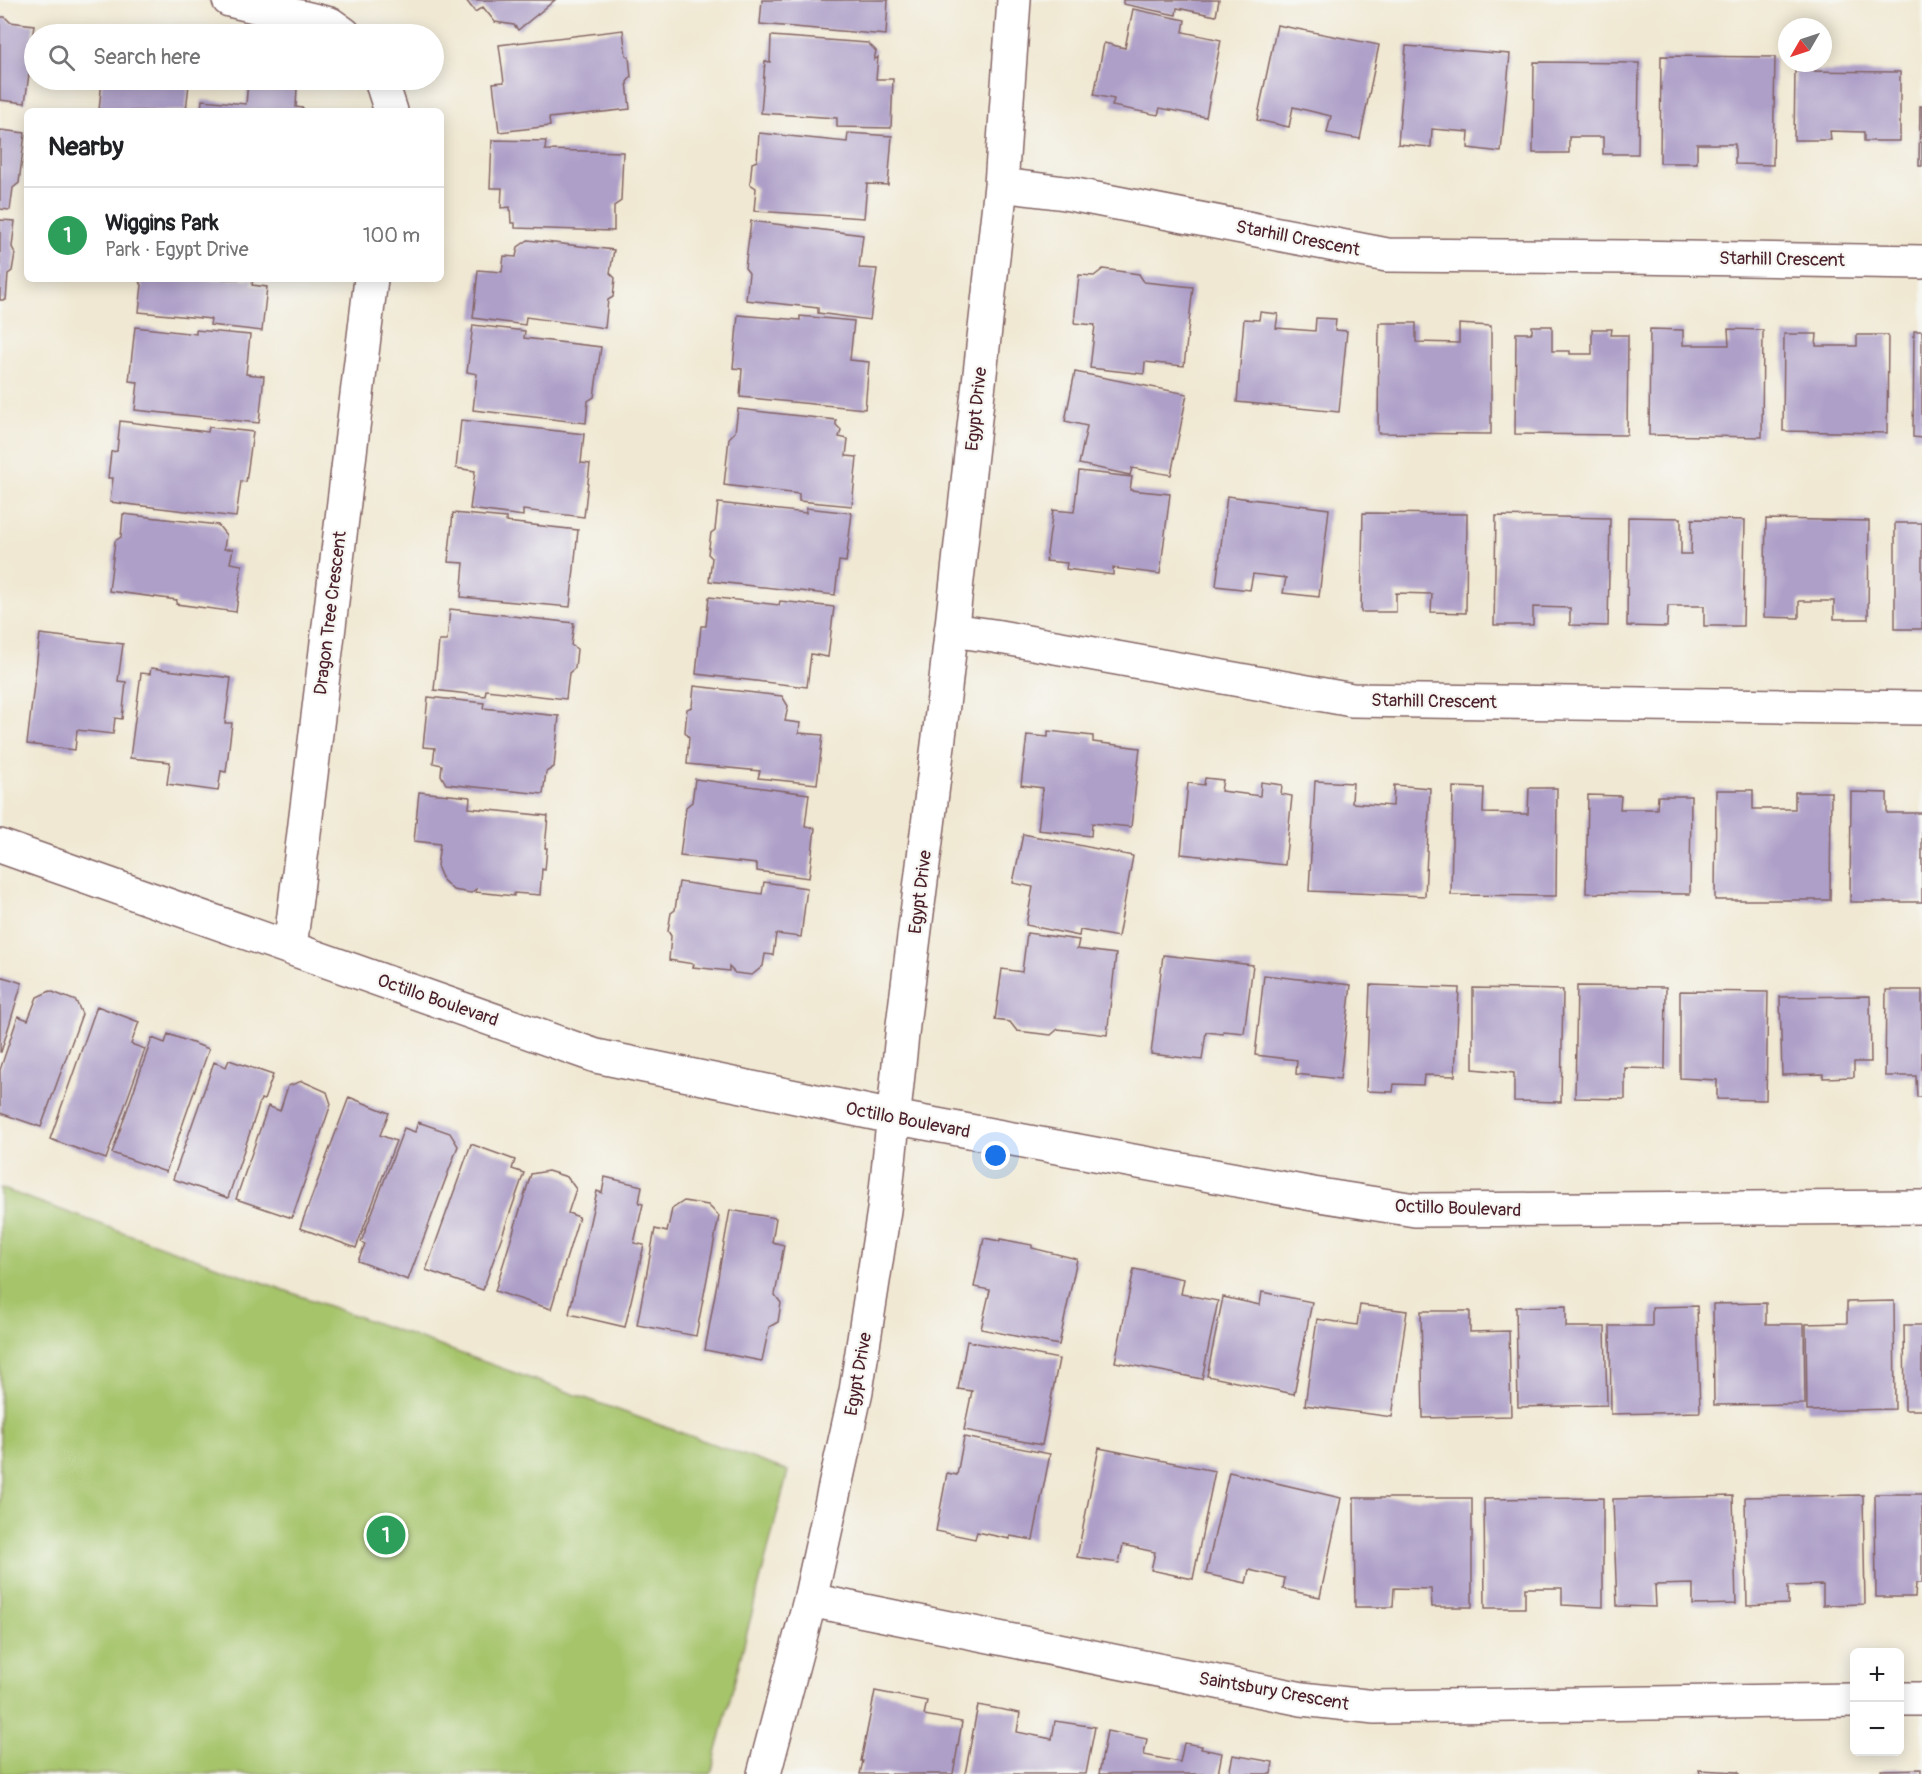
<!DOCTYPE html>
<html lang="en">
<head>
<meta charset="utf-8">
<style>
  :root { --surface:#fff; --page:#f6f6f6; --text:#202124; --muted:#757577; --line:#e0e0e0; --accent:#b45309 }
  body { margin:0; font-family:Pangolin,sans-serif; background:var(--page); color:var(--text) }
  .controls { position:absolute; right:18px; bottom:18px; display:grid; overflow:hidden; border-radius:9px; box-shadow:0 3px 15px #0003 }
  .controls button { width:54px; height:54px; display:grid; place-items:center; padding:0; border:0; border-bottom:2px solid var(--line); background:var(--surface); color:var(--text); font:30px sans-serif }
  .compass { position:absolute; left:1778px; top:18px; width:54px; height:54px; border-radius:50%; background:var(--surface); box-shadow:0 3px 15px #0003; rotate:231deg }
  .you { position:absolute; left:996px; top:1156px; width:21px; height:21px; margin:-15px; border:4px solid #fff; border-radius:50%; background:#1a73e8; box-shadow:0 0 0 9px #1a73e833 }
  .badge { display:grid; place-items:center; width:39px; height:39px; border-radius:50%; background:var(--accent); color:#fff; font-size:20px; font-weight:700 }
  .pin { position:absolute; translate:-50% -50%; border:3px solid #fff; box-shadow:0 2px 6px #0006 }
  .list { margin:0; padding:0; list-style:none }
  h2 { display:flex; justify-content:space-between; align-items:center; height:78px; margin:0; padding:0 24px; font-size:26px }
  h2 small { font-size:20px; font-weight:400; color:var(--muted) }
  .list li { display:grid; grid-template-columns:39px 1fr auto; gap:18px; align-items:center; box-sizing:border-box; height:96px; padding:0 24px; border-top:2px solid var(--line) }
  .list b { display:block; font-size:22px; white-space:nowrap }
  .list p { margin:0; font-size:20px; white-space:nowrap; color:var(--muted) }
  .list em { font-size:20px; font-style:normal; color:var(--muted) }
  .icon { flex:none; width:33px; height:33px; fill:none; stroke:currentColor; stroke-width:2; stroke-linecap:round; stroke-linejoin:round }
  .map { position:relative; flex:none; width:1922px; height:1774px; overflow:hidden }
  .search { position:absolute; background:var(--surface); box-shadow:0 3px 15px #0003; left:24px; top:24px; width:420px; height:66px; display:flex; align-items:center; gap:15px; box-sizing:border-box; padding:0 21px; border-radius:33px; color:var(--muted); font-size:22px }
  .panel { position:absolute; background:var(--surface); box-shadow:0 3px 15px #0003; left:24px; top:108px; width:420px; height:174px; border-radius:9px }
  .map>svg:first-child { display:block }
  .green { fill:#a6c46b; stroke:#78724b; stroke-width:1.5 }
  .building { fill:#ad9fc8 }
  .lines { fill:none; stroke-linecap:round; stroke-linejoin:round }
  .minor-casing { stroke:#846565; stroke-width:36 }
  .minor { stroke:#fff; stroke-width:33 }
  .labels { text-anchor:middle; stroke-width:4.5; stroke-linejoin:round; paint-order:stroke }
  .street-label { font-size:18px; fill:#4a1f2b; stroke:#f6f6f2 }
</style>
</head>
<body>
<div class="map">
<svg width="1922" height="1774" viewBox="0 0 1922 1774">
  <rect width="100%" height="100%" fill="#f6f6f2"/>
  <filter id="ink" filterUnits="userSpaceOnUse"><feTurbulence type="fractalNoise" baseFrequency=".0167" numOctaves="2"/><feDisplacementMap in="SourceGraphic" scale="12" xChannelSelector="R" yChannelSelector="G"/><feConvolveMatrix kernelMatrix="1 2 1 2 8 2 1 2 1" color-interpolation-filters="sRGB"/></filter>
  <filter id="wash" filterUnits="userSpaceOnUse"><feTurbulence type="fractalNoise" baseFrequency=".008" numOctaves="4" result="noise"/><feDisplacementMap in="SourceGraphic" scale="24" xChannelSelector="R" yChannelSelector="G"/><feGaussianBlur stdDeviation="1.35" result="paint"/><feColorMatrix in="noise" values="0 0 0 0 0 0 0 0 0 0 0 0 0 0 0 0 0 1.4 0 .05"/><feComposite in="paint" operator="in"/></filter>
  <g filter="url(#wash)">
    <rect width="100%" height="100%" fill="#f0e8d2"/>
    <path class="green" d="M 0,1188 L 788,1471 L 711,1774 L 0,1774 Z"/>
    <g id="blocks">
      <path class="building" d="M 466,0 L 555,0 L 518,30 L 514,25 L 495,22 L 483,7 L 475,12 Z
        M 762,0 L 888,0 L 886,35 L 760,24 Z
        M 1123,0 L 1219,0 L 1216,16 L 1177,8 L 1176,15 L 1123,4 Z
        M 1133,9 L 1185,20 L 1183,32 L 1221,40 L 1206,117 L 1160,108 L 1158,115 L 1112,106 L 1114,99 L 1094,95 L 1104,43 L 1125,48 Z
        M 0,17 L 5,17 L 10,22 L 34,25 L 31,47 L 34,51 L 34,65 L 33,71 L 29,74 L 25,103 L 0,100 Z
        M 1277,25 L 1379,45 L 1360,139 L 1327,133 L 1331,116 L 1293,107 L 1289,127 L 1257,120 Z
        M 623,30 L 626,55 L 629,57 L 631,77 L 627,82 L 630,109 L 549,118 L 550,126 L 499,132 L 493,83 L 504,82 L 499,45 Z
        M 771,36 L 868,43 L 876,51 L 874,60 L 878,57 L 876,79 L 893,79 L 891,128 L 837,127 L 837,118 L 761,113 L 765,61 L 770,62 Z
        M 1406,46 L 1510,54 L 1501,152 L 1468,148 L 1469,132 L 1432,129 L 1431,147 L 1398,144 Z
        M 1661,56 L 1775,57 L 1773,165 L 1735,164 L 1735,144 L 1697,144 L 1697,163 L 1660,163 Z
        M 1534,62 L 1639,63 L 1638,154 L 1603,154 L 1603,137 L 1569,137 L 1569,153 L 1533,153 Z
        M 1795,71 L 1900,72 L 1900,141 L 1864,141 L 1864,132 L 1830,131 L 1831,140 L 1794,140 Z
        M 102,80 L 152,80 L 189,84 L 186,111 L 99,111 Z
        M 248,81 L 297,87 L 296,107 L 303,108 L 302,111 L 201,111 L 202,100 L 246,104 Z
        M 1920,106 L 1922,106 L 1922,166 L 1919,166 Z
        M 0,130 L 25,133 L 19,183 L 13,188 L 10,210 L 0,209 Z
        M 759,133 L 847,142 L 848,133 L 892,136 L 888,185 L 867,184 L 864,218 L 754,211 L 756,188 L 750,184 L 752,163 L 757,161 Z
        M 492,140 L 546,141 L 545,150 L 623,152 L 621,201 L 614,206 L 614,231 L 515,228 L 515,223 L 511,223 L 510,207 L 501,208 L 502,188 L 490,188 Z
        M 0,220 L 15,221 L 12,247 L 15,253 L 12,271 L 8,274 L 6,300 L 0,300 Z
        M 751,221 L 863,235 L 859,268 L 877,269 L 870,320 L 818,313 L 818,308 L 746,300 L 749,273 L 745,268 Z
        M 528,240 L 614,250 L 610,273 L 615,278 L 613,297 L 608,300 L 605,328 L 526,317 L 525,325 L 473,318 L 478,270 L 502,272 L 504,256 L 516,257 L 518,247 Z
        M 1103,269 L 1139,274 L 1144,282 L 1193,287 L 1184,366 L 1145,362 L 1144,374 L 1090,368 L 1095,325 L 1074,323 L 1079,275 L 1094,276 Z
        M 137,279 L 253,279 L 252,285 L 267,287 L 262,331 L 210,325 L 211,319 L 139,312 L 142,285 Z
        M 1260,312 L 1278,314 L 1276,328 L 1315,331 L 1316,318 L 1336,319 L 1335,330 L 1347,331 L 1339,412 L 1237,402 L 1244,319 L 1259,320 Z
        M 738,315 L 800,320 L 800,316 L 854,321 L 850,360 L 869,362 L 865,409 L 740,397 L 742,369 L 733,368 Z
        M 1379,323 L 1416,323 L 1416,342 L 1459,343 L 1459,324 L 1491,326 L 1491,434 L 1378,433 Z
        M 473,325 L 525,331 L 524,338 L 601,347 L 594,397 L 588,401 L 586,423 L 473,410 L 477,374 L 467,372 Z
        M 1532,326 L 1552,326 L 1552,351 L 1570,351 L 1570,354 L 1592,354 L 1592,329 L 1612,329 L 1611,335 L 1628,335 L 1627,435 L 1515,434 L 1516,333 L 1532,333 Z
        M 135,327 L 196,334 L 196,330 L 250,335 L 246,374 L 264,376 L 259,423 L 135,410 L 138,382 L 129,381 Z
        M 1650,329 L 1683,330 L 1683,345 L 1729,345 L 1728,329 L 1763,330 L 1762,437 L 1649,435 Z
        M 1914,331 L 1922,331 L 1922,438 L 1913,437 Z
        M 1784,334 L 1817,334 L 1816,346 L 1857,346 L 1857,335 L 1888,335 L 1887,433 L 1783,431 Z
        M 1075,372 L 1187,394 L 1171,475 L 1132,468 L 1130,475 L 1079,464 L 1087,426 L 1065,421 Z
        M 738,409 L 836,420 L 836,425 L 841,430 L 839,437 L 848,439 L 846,456 L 857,457 L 852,506 L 799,501 L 799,494 L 724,485 L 729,438 L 735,432 Z
        M 461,420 L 584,434 L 581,463 L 590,464 L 584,517 L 523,510 L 523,516 L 470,509 L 475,471 L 456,468 Z
        M 120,421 L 208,432 L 209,427 L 253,432 L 246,482 L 241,481 L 236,517 L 110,502 L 113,478 L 108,478 L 111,452 L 117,451 Z
        M 1079,471 L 1132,477 L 1130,490 L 1170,494 L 1160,574 L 1113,568 L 1113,575 L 1066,569 L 1067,563 L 1046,561 L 1053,510 L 1074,512 Z
        M 1227,496 L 1329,509 L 1319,597 L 1283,593 L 1286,578 L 1253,574 L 1250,590 L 1216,586 Z
        M 718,503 L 806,513 L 806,508 L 852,513 L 846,562 L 839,561 L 835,595 L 709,581 L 712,558 L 708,554 L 711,533 L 715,530 Z
        M 453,513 L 506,518 L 506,522 L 578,530 L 570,607 L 461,597 L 464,563 L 448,562 Z
        M 1363,513 L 1467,514 L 1466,613 L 1431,612 L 1432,594 L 1396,593 L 1396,612 L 1361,612 Z
        M 123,514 L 218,525 L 226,535 L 224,549 L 233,549 L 230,563 L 242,565 L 236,612 L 176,604 L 177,600 L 109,591 L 115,541 L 121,537 Z
        M 1496,516 L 1610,518 L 1608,626 L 1570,625 L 1570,608 L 1533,607 L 1533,625 L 1494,625 Z
        M 1628,517 L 1681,518 L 1681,554 L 1691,554 L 1692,519 L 1745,520 L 1743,626 L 1704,626 L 1704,606 L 1668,606 L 1667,627 L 1627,626 Z
        M 1766,519 L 1869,521 L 1868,619 L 1834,619 L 1834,601 L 1799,601 L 1799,618 L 1764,617 Z
        M 1895,523 L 1922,523 L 1922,629 L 1895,629 Z
        M 709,597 L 779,605 L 780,601 L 834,607 L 828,657 L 811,654 L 807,687 L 696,674 L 701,626 L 706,626 Z
        M 450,609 L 574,623 L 571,645 L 577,649 L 575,668 L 569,673 L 566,699 L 486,690 L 485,696 L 434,690 L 439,641 L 447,641 Z
        M 40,634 L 123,644 L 118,681 L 126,682 L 122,719 L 115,718 L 113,734 L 77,730 L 75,750 L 27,744 Z
        M 151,668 L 231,678 L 225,723 L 232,723 L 226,772 L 221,771 L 218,791 L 167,784 L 170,762 L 130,758 L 141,673 L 150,674 Z
        M 694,686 L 782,696 L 788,706 L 785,721 L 800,723 L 799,733 L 823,735 L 817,784 L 758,778 L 760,771 L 687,764 L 689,737 L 685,732 L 687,709 L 692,707 Z
        M 428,697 L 484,703 L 483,708 L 559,716 L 554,767 L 546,772 L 543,794 L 446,784 L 441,775 L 442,765 L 433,763 L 435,748 L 423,747 Z
        M 1048,731 L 1093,736 L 1093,742 L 1140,748 L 1131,827 L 1092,823 L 1091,836 L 1038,830 L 1043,788 L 1021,785 L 1027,735 L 1048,737 Z
        M 1205,778 L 1223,780 L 1221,791 L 1260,796 L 1261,782 L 1282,785 L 1281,794 L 1292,796 L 1285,865 L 1181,854 L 1188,783 L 1204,785 Z
        M 695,779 L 809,794 L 805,826 L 815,828 L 809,878 L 757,871 L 757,864 L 680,856 L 686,807 L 692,802 Z
        M 1315,781 L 1353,783 L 1352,803 L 1393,806 L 1394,785 L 1430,788 L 1425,896 L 1309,891 Z
        M 1453,787 L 1484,788 L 1483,813 L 1528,814 L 1529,788 L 1557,788 L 1556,896 L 1451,895 Z
        M 1716,790 L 1753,790 L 1753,809 L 1795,809 L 1795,792 L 1831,792 L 1830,900 L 1715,900 Z
        M 419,792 L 470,797 L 469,808 L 548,816 L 545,848 L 547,848 L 545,870 L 542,869 L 540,895 L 514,893 L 514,896 L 476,892 L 476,889 L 471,893 L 453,890 L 443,880 L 437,866 L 440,844 L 414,841 Z
        M 1851,792 L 1887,793 L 1887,813 L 1922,813 L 1922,902 L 1850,902 Z
        M 1588,795 L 1621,796 L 1620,809 L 1657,809 L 1658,796 L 1691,796 L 1690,894 L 1586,893 Z
        M 1023,834 L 1133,856 L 1118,937 L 1080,930 L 1079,936 L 1026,925 L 1033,887 L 1013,883 Z
        M 679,882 L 762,894 L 764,882 L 807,888 L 801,937 L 776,934 L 773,955 L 765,954 L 763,966 L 752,975 L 735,973 L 729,967 L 729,971 L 693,967 L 694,964 L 669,960 L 671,936 L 668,931 L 671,913 L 675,910 Z
        M 1027,933 L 1079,940 L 1077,949 L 1116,954 L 1107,1035 L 1058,1029 L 1051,1035 L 1017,1031 L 1010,1022 L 995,1020 L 1002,969 L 1022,972 Z
        M 1163,955 L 1253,965 L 1244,1033 L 1223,1031 L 1223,1034 L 1206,1032 L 1202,1060 L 1151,1054 Z
        M 1264,975 L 1351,985 L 1340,1079 L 1296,1074 L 1297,1060 L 1255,1055 Z
        M 0,976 L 22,983 L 1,1052 L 0,1052 Z
        M 1370,985 L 1459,988 L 1455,1076 L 1424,1075 L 1423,1085 L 1394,1084 L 1393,1092 L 1366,1091 Z
        M 1577,986 L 1666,987 L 1665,1069 L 1625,1068 L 1625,1099 L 1575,1098 Z
        M 1473,988 L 1563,990 L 1561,1102 L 1514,1101 L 1514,1073 L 1473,1069 Z
        M 1886,990 L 1922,990 L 1922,1097 L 1917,1097 L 1916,1076 L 1885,1076 Z
        M 50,991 L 76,1001 L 82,1014 L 41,1127 L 0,1113 L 0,1070 L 18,1016 L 28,1020 L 37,997 Z
        M 1680,991 L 1768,992 L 1766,1100 L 1717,1099 L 1717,1080 L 1680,1078 Z
        M 1870,996 L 1871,1062 L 1854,1062 L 1854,1077 L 1823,1078 L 1823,1074 L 1782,1075 L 1780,997 Z
        M 97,1006 L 139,1022 L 131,1044 L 145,1049 L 106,1159 L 50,1139 Z
        M 168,1034 L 209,1049 L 166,1172 L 112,1153 L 152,1038 L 165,1043 Z
        M 229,1060 L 273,1075 L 264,1100 L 261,1099 L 228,1198 L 173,1179 L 214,1062 L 226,1067 Z
        M 302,1081 L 327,1092 L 331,1104 L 292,1218 L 236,1199 L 268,1106 L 280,1111 L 288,1086 Z
        M 349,1097 L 389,1113 L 380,1135 L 396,1141 L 356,1248 L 300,1228 Z
        M 418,1122 L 450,1133 L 458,1146 L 408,1280 L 358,1261 L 365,1244 L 361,1242 L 404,1128 L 415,1132 Z
        M 471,1144 L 515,1160 L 512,1169 L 524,1173 L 483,1290 L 426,1270 Z
        M 548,1171 L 567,1177 L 576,1189 L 568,1213 L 579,1217 L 551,1309 L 495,1291 L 531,1174 Z
        M 605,1177 L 642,1186 L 639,1203 L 643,1204 L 634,1243 L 644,1245 L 625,1327 L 569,1314 L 597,1191 L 602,1193 Z
        M 684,1201 L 708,1205 L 719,1216 L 696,1336 L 637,1325 L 655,1229 L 667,1232 L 672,1209 Z
        M 730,1210 L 776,1218 L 772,1242 L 784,1245 L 775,1295 L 781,1303 L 778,1322 L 769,1327 L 762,1361 L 705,1350 Z
        M 984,1238 L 1000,1241 L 1000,1239 L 1032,1245 L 1032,1248 L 1077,1259 L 1059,1345 L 981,1329 L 990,1290 L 974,1287 Z
        M 1134,1269 L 1184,1279 L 1181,1294 L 1218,1301 L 1202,1379 L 1115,1362 Z
        M 1262,1292 L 1312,1302 L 1294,1394 L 1207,1376 L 1223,1297 L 1260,1305 Z
        M 1894,1301 L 1895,1409 L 1807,1411 L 1806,1324 L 1847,1323 L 1847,1302 Z
        M 1766,1303 L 1766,1324 L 1804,1324 L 1805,1404 L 1714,1405 L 1713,1304 Z
        M 1360,1305 L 1407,1311 L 1392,1417 L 1305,1405 L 1317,1319 L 1357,1325 Z
        M 1566,1306 L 1566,1327 L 1605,1327 L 1607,1405 L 1518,1407 L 1516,1307 Z
        M 1697,1306 L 1700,1412 L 1611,1414 L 1610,1326 L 1652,1326 L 1652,1307 Z
        M 1421,1311 L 1470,1311 L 1470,1332 L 1509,1331 L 1511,1416 L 1423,1418 Z
        M 1904,1325 L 1922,1325 L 1922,1410 L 1905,1410 Z
        M 967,1341 L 1059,1359 L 1042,1445 L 964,1430 L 972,1391 L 958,1389 Z
        M 964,1437 L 1050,1454 L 1033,1540 L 1010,1536 L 1010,1539 L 977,1532 L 975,1539 L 936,1531 L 947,1473 L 957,1475 Z
        M 1099,1448 L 1215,1471 L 1193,1579 L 1151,1570 L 1155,1552 L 1123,1545 L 1119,1563 L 1077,1557 Z
        M 1229,1472 L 1341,1498 L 1320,1597 L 1283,1589 L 1285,1578 L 1249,1570 L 1246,1583 L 1206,1574 Z
        M 1875,1494 L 1922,1494 L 1922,1583 L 1916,1583 L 1915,1597 L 1876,1597 Z
        M 1863,1495 L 1865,1604 L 1823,1605 L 1823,1585 L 1788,1586 L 1788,1604 L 1747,1606 L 1745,1497 Z
        M 1733,1496 L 1736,1604 L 1693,1605 L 1693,1584 L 1655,1585 L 1656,1607 L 1617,1606 L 1613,1499 Z
        M 1354,1498 L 1472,1498 L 1472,1607 L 1432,1607 L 1431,1589 L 1394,1588 L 1393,1607 L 1355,1607 Z
        M 1603,1498 L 1603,1607 L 1562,1605 L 1562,1588 L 1525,1588 L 1525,1608 L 1485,1608 L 1484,1499 Z
        M 875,1691 L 927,1701 L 924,1715 L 962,1722 L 953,1774 L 860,1774 L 863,1761 L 861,1761 Z
        M 978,1705 L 1020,1713 L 1017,1732 L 1052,1739 L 1055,1721 L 1095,1727 L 1086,1774 L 965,1774 Z
        M 1107,1731 L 1147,1739 L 1144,1755 L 1180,1762 L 1184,1743 L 1202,1746 L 1201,1749 L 1222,1753 L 1218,1774 L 1099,1774 Z
        M 1233,1755 L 1273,1762 L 1271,1774 L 1229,1774 Z
        M 1921,1769 L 1921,1774 L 1881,1774 L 1881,1770 Z
        M 1699,1770 L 1738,1772 L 1739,1774 L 1700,1774 Z"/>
    </g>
  </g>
  <g filter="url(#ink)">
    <use href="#blocks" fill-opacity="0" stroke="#846565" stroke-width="1.5"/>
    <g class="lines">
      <defs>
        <path id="minor" d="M 229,0 L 330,24 L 344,34
          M 381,80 L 391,111
          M 1001,185 L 1065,193 L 1387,255 L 1631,257 L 1922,262
          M 951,630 L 994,636 L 1352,700 L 1922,708
          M 0,846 L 596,1056 L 893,1117 L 1313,1194 L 1415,1210 L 1922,1207
          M 290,948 L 371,279
          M 810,1600 L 1302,1699 L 1375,1707 L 1854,1700
          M 1900,1699 L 1922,1699
          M 764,1774 L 810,1600 L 856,1391 L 884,1210 L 903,1025 L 944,697 L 1001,185 L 1014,0"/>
      </defs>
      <use href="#minor" class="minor-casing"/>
      <use href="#minor" class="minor"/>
    </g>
  </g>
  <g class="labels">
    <g class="street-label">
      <text transform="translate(1298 238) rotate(11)" y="6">Starhill Crescent</text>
      <text transform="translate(1782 259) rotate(1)" y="6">Starhill Crescent</text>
      <text transform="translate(976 409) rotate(-84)" y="6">Egypt Drive</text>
      <text transform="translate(330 613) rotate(-83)" y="6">Dragon Tree Crescent</text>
      <text transform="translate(1434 701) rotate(1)" y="6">Starhill Crescent</text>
      <text transform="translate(920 892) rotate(-83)" y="6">Egypt Drive</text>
      <text transform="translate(438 1000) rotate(19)" y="6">Octillo Boulevard</text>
      <text transform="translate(908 1120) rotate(11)" y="6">Octillo Boulevard</text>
      <text transform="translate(1458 1208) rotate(2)" y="6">Octillo Boulevard</text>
      <text transform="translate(858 1374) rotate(-80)" y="6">Egypt Drive</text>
      <text transform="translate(1274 1691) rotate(10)" y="6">Saintsbury Crescent</text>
    </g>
  </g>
</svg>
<div class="controls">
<button>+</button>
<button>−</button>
</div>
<svg class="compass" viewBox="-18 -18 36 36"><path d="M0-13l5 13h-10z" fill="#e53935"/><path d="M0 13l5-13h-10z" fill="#757577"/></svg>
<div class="you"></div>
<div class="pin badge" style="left:386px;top:1535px;background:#2e9e5b">1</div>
<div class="search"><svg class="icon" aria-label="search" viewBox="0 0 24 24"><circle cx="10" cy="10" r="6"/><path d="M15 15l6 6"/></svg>Search here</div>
<section class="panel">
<h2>Nearby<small></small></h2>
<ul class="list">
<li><span class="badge" style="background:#2e9e5b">1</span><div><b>Wiggins Park</b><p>Park · Egypt Drive</p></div><em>100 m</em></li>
</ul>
</section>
</div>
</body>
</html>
